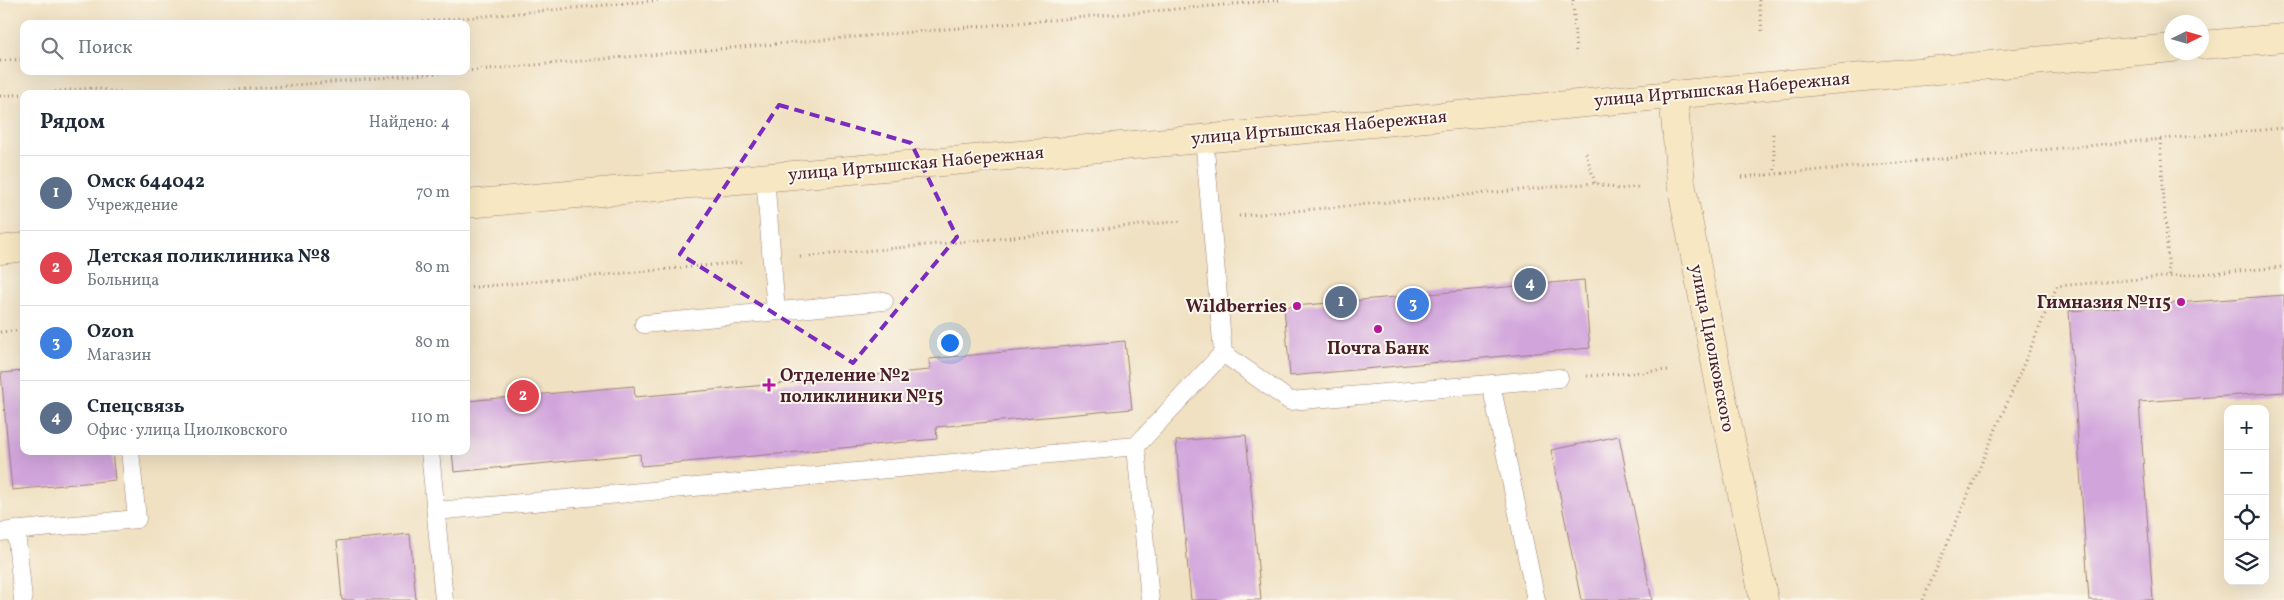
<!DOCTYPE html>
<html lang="ru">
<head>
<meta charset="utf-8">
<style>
  :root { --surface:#fff; --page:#f6f6f7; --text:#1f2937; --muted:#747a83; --line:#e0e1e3; --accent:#0f766e }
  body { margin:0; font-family:Vollkorn,serif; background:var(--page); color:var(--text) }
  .controls { position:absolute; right:15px; bottom:15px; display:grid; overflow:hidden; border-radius:10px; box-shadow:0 5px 20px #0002 }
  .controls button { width:45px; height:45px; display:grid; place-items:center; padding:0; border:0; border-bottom:1px solid var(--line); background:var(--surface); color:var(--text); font:25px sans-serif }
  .compass { position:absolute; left:2164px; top:15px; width:45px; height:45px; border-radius:50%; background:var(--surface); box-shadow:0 5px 20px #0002; rotate:85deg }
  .you { position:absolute; left:949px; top:342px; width:18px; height:18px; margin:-12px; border:4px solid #fff; border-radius:50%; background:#1a73e8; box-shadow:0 0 0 8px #1a73e833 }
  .badge { display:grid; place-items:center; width:32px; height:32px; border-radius:50%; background:var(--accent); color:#fff; font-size:16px; font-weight:700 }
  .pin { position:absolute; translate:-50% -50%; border:2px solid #fff; box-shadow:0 1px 5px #0006 }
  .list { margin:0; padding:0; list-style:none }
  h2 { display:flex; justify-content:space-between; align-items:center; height:65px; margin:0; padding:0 20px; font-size:21px }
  h2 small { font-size:16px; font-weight:400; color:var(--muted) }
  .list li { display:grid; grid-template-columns:32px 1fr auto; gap:15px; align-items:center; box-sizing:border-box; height:75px; padding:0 20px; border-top:1px solid var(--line) }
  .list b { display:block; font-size:19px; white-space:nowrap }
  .list p { margin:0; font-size:16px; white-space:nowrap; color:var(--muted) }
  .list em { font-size:16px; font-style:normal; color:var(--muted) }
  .icon { flex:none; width:28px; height:28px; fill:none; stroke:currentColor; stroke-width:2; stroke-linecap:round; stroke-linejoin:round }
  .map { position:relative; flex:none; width:2284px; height:600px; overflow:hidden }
  .search { position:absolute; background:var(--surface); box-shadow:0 5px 20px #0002; left:20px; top:20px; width:450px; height:55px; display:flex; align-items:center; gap:12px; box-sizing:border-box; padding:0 18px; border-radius:10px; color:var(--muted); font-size:19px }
  .panel { position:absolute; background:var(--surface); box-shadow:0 5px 20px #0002; left:20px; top:90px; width:450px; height:365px; border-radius:10px }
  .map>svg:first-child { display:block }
  .building { fill:#d1a5dc }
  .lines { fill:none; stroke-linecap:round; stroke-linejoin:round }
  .lane-casing { stroke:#9d8076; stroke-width:19 }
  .secondary-casing { stroke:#9d8076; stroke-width:29 }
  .path { stroke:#9d8076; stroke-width:3; stroke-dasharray:1 4; stroke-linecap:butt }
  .lane { stroke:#fff; stroke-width:18 }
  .secondary { stroke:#f7e8c3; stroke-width:28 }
  .marked { fill:none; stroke:#7b2cbf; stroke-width:4; stroke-dasharray:10 6; stroke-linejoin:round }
  .poi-dot { fill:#b5179e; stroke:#fbf7ec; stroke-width:2 }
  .labels { text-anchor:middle; stroke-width:4; stroke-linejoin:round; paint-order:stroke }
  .street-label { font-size:18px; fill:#4a1f2b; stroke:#fbf7ec }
  .poi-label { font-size:18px; font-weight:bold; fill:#4a1f2b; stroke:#fbf7ec; text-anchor:end }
</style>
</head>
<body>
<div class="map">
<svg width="2284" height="600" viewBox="0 0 2284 600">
  <rect width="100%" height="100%" fill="#fbf7ec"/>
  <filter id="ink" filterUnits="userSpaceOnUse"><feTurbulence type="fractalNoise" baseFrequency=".02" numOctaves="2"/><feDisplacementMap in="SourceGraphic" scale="10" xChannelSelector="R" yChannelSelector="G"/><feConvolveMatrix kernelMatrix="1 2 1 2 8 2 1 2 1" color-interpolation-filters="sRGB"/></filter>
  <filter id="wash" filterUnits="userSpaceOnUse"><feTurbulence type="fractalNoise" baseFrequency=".0096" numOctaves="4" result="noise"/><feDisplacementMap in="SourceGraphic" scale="20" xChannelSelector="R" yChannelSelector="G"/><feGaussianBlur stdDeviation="1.12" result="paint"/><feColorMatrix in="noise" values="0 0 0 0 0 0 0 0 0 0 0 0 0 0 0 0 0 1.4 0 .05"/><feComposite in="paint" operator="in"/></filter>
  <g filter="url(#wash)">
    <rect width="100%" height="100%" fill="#f0e1c2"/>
    <g id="blocks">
      <path class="building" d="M 1584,280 L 1590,348 L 1290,376 L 1284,307 Z
        M 2284,295 L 2284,392 L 2139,402 L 2153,600 L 2089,600 L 2069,311 Z
        M 1125,341 L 1132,409 L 936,427 L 937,439 L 799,452 L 641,466 L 640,454 L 454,472 L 452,451 L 466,451 L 466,401 L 634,386 L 635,397 L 930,370 L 929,359 Z
        M 24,371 L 24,451 L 112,451 L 115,480 L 12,490 L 1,373 Z
        M 1246,435 L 1261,600 L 1191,600 L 1176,441 Z
        M 1619,436 L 1652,600 L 1581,600 L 1551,450 Z
        M 410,534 L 416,600 L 342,600 L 337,541 Z"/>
    </g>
  </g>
  <g filter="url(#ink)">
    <use href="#blocks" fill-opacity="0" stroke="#9d8076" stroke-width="1"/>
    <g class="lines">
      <defs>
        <path id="lane" d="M 765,177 L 776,311
          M 644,324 L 884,301
          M 1223,353 L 1290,401 L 1491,384 L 1536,600
          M 1491,384 L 1559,378
          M 1136,446 L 1150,600
          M 430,451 L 444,600
          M 436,511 L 1136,446 L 1223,353 L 1204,138
          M 16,530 L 23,600
          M 0,532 L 137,519 L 130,451"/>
        <path id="secondary" d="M 2202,45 L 2284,38
          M 1673,94 L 1681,183 L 1722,397 L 1764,600
          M 466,204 L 1246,135 L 2172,48
          M 0,250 L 24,247"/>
      </defs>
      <use href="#lane" class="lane-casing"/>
      <use href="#secondary" class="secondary-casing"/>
      <path class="path" d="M 1573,0 L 1576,55
        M 1759,0 L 1762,31
        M 398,24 L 661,0
        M 0,61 L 24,59
        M 466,71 L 1280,0
        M 30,94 L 93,88 L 131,94
        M 190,94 L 461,71
        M 0,96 L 24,94
        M 1773,134 L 1775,173
        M 2160,139 L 2169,276
        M 1586,153 L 1595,183
        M 1742,177 L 2284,128
        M 1239,216 L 1595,183 L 1619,189 L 1638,187
        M 800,257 L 1183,221
        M 466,288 L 744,262
        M 0,332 L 24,330
        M 1587,376 L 1669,370
        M 1923,600 L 2057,286 L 2284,267"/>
      <use href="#lane" class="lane"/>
      <use href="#secondary" class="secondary"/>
    </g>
  </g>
  <path class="marked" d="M 779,105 L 911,143 L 957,237 L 853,363 L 680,254 Z"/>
  <g class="poi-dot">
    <circle cx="2181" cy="302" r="5"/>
    <circle cx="1297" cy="306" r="5"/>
    <circle cx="1378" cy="329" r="5"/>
    <path d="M766.5 377.5h5v5h5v5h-5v5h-5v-5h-5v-5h5z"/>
  </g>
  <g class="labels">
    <g class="street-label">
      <text transform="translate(1722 89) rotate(-5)" y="6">улица Иртышская Набережная</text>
      <text transform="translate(1319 127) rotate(-5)" y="6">улица Иртышская Набережная</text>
      <text transform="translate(916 163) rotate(-5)" y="6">улица Иртышская Набережная</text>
      <text transform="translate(1713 348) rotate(79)" y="6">улица Циолковского</text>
    </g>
    <g class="poi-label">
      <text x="2171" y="308">Гимназия №115</text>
      <text x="1287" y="312">Wildberries</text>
      <text x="1378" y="354" text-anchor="middle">Почта Банк</text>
      <text x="780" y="381" text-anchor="start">Отделение №2<tspan x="780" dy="21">поликлиники №15</tspan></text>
    </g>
  </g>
</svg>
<div class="controls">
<button>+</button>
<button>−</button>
<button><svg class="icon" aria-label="locate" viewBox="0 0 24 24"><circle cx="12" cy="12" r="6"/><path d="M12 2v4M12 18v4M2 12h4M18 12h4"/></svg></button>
<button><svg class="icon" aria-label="layers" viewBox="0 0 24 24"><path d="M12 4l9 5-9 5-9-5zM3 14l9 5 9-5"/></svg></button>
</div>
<svg class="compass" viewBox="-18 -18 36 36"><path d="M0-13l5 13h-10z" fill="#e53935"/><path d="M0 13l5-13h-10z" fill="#747a83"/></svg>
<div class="you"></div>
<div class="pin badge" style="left:1341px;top:302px;background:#5c6f8a">1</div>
<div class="pin badge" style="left:523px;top:396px;background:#e0444e">2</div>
<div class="pin badge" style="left:1413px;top:304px;background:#3f7fe0">3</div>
<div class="pin badge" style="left:1530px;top:284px;background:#5c6f8a">4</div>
<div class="search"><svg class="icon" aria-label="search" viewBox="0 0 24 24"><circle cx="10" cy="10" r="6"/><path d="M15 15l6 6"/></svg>Поиск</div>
<section class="panel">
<h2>Рядом<small>Найдено: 4</small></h2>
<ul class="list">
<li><span class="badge" style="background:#5c6f8a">1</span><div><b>Омск 644042</b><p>Учреждение</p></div><em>70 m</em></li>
<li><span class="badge" style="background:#e0444e">2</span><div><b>Детская поликлиника №8</b><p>Больница</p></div><em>80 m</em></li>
<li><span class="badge" style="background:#3f7fe0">3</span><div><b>Ozon</b><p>Магазин</p></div><em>80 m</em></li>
<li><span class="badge" style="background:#5c6f8a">4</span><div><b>Спецсвязь</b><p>Офис · улица Циолковского</p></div><em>110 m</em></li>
</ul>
</section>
</div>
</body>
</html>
